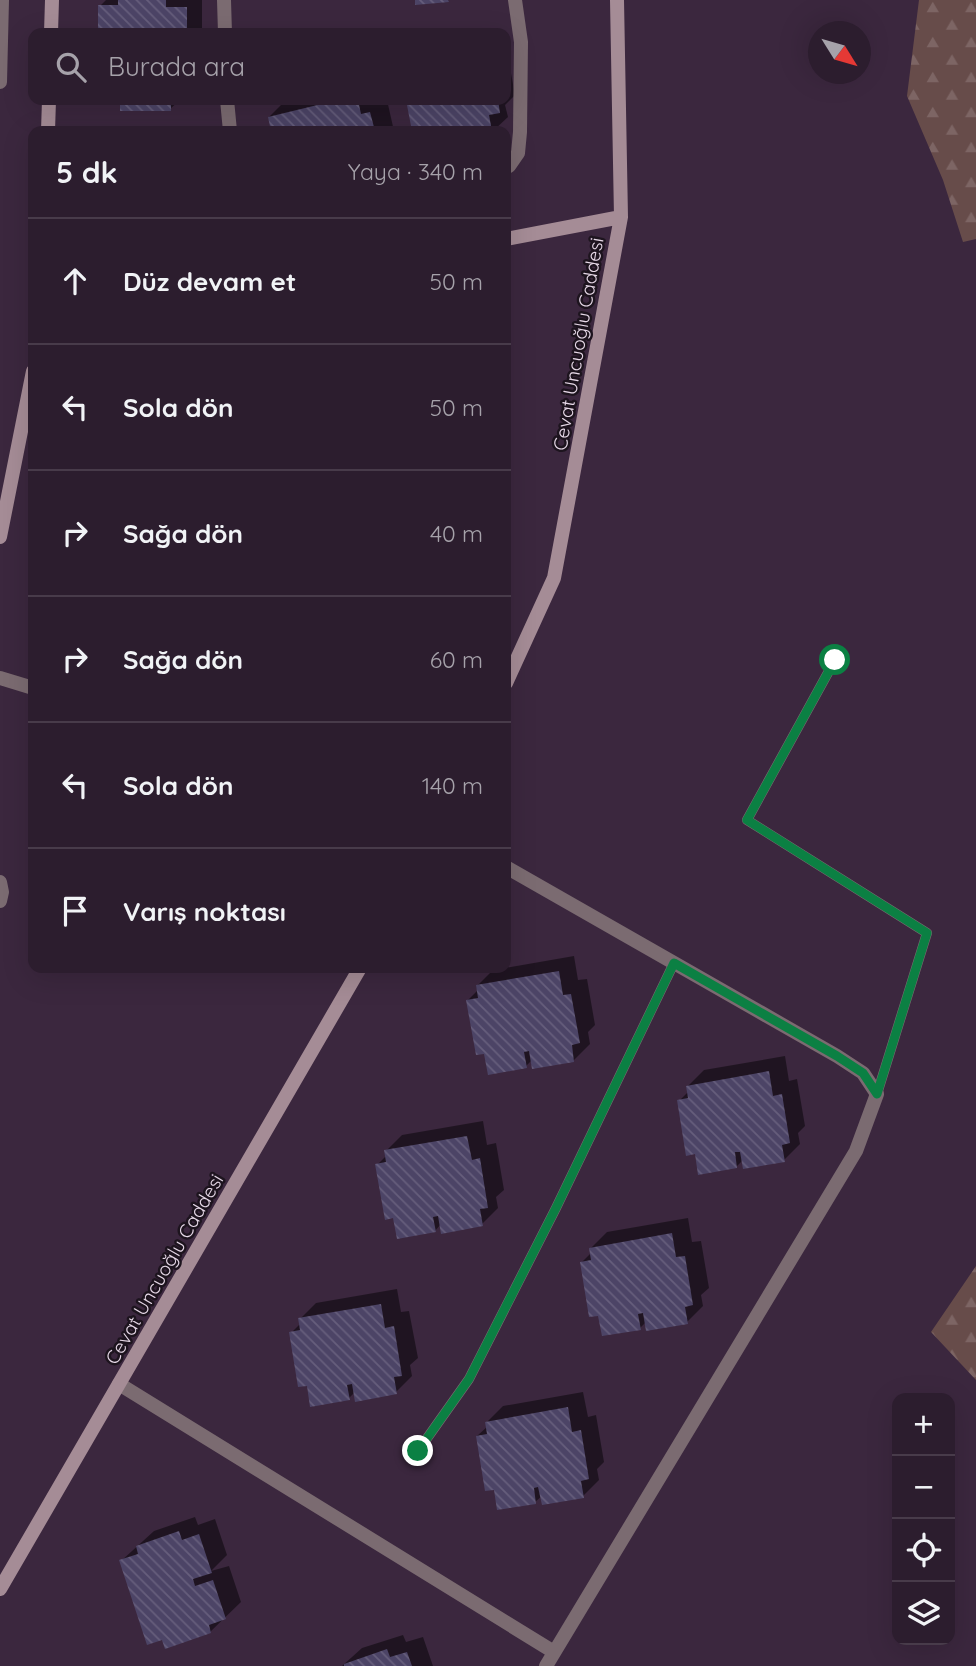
<!DOCTYPE html>
<html lang="tr">
<head>
<meta charset="utf-8">
<style>
  :root { --surface:#2c1d2e; --page:#382a3a; --text:#f1f3f6; --muted:#a6a2aa; --line:#483b4a }
  body { margin:0; font-family:Quicksand,sans-serif; background:var(--page); color:var(--text) }
  .controls { position:absolute; right:21px; bottom:21px; display:grid; overflow:hidden; border-radius:14px; box-shadow:0 7px 28px #0002 }
  .controls button { width:63px; height:63px; display:grid; place-items:center; padding:0; border:0; border-bottom:2px solid var(--line); background:var(--surface); color:var(--text); font:35px sans-serif }
  .compass { position:absolute; left:808px; top:21px; width:63px; height:63px; border-radius:50%; background:var(--surface); box-shadow:0 7px 28px #0002; rotate:127deg }
  .stop { position:absolute; width:21px; height:21px; margin:-16px; border:5px solid #0b8043; border-radius:50%; background:#fff }
  .stop.end { background:#0b8043; border-color:#fff; box-shadow:0 2px 7px #0008 }
  .list { margin:0; padding:0; list-style:none }
  h2 { display:flex; justify-content:space-between; align-items:center; height:91px; margin:0; padding:0 28px; font-size:30px }
  h2 small { font-size:23px; font-weight:400; color:var(--muted) }
  .list li { display:grid; grid-template-columns:46px 1fr auto; gap:21px; align-items:center; box-sizing:border-box; height:126px; padding:0 28px; border-top:2px solid var(--line) }
  .list b { display:block; font-size:26px; white-space:nowrap }
  .list em { font-size:23px; font-style:normal; color:var(--muted) }
  .icon { flex:none; width:38px; height:38px; fill:none; stroke:currentColor; stroke-width:2; stroke-linecap:round; stroke-linejoin:round }
  .map { position:relative; flex:none; width:976px; height:1666px; overflow:hidden }
  .search { position:absolute; background:var(--surface); box-shadow:0 7px 28px #0002; left:28px; top:28px; width:483px; height:77px; display:flex; align-items:center; gap:18px; box-sizing:border-box; padding:0 24px; border-radius:14px; color:var(--muted); font-size:26px }
  .panel { position:absolute; background:var(--surface); box-shadow:0 7px 28px #0002; left:28px; top:126px; width:483px; height:847px; border-radius:14px }
  .map>svg:first-child { display:block }
  .forest { fill:url(#forest-firs) }
  .shadow { fill:#0007 }
  .building { fill:url(#building-back-hatch) }
  .lines { fill:none; stroke-linecap:round; stroke-linejoin:round }
  .lane { stroke:#7b6b71; stroke-width:10 }
  .street { stroke:#7b6b71; stroke-width:14 }
  .secondary { stroke:#a58c96; stroke-width:14 }
  .route { stroke:#0b8043; stroke-width:9 }
  .labels { text-anchor:middle; stroke-width:5; stroke-linejoin:round; paint-order:stroke }
  .street-label { font-size:19px; fill:#e7d9e8; stroke:#1d141e }
</style>
</head>
<body>
<div class="map">
<svg width="976" height="1666" viewBox="0 0 976 1666">
  <defs>
    <pattern id="forest-firs" width="22" height="20" patternUnits="userSpaceOnUse" patternTransform="scale(1.75)"><rect width="22" height="20" fill="#674c4a"/><path d="M5 1l3.5 6h-7zM16 11l3.5 6h-7z" fill="#7d6564"/></pattern>
    <pattern id="building-back-hatch" width="6" height="6" patternUnits="userSpaceOnUse" patternTransform="scale(1.75)"><rect width="6" height="6" fill="#4c4466"/><path d="M-1 5l2 2M0 0l6 6M5-1l2 2" fill="none" stroke="#665e7c"/></pattern>
  </defs>
  <rect width="100%" height="100%" fill="#3b273e"/>
  <path class="forest" d="M 919,0 L 976,0 L 976,239 L 963,242 L 943,180 L 907,96 Z
    M 976,1266 L 976,1380 L 931,1332 Z"/>
  <path class="shadow" d="M 106,0 L 202,0 L 202,33 L 100,33 L 100,6 Z
    M 506,46 L 515,95 L 505,105 L 508,117 L 493,131 L 414,131 L 408,100 L 506,100 Z
    M 122,100 L 180,100 L 170,109 L 122,110 Z
    M 291,100 L 387,100 L 394,131 L 272,131 L 269,117 L 285,101 Z
    M 574,956 L 578,980 L 587,979 L 595,1025 L 588,1032 L 590,1044 L 574,1060 L 532,1060 L 526,1066 L 486,1052 L 468,1000 L 478,990 L 477,986 L 493,970 Z
    M 785,1056 L 789,1081 L 797,1079 L 805,1126 L 798,1133 L 800,1144 L 784,1160 L 743,1160 L 737,1166 L 696,1152 L 679,1101 L 689,1091 L 688,1086 L 704,1070 Z
    M 483,1121 L 487,1145 L 496,1143 L 504,1190 L 496,1197 L 498,1208 L 482,1224 L 441,1224 L 435,1231 L 394,1216 L 377,1165 L 387,1155 L 386,1151 L 402,1135 Z
    M 688,1218 L 692,1242 L 701,1241 L 709,1288 L 701,1295 L 703,1306 L 687,1322 L 646,1322 L 640,1328 L 600,1314 L 582,1262 L 592,1252 L 591,1248 L 607,1232 Z
    M 397,1289 L 401,1312 L 409,1311 L 418,1358 L 410,1365 L 412,1376 L 396,1392 L 355,1392 L 349,1398 L 309,1384 L 291,1333 L 301,1323 L 300,1319 L 316,1303 Z
    M 583,1392 L 588,1417 L 596,1415 L 604,1462 L 597,1469 L 599,1480 L 583,1496 L 542,1496 L 535,1502 L 495,1488 L 477,1436 L 488,1426 L 487,1422 L 503,1406 Z
    M 195,1517 L 198,1525 L 215,1519 L 227,1555 L 211,1571 L 229,1566 L 241,1602 L 210,1632 L 121,1561 L 154,1531 Z
    M 403,1635 L 406,1642 L 423,1637 L 433,1666 L 342,1666 L 362,1648 Z"/>
  <path class="building" d="M 118,0 L 166,0 L 166,7 L 187,7 L 187,33 L 98,33 L 98,5 L 118,5 Z
    M 415,0 L 448,0 L 449,2 L 415,5 Z
    M 120,100 L 171,100 L 171,111 L 120,111 Z
    M 338,100 L 358,100 L 361,114 L 370,112 L 375,131 L 271,131 L 268,117 Z
    M 406,100 L 498,100 L 500,113 L 489,115 L 492,131 L 412,131 Z
    M 559,971 L 563,995 L 571,994 L 580,1043 L 572,1045 L 574,1062 L 532,1069 L 529,1051 L 524,1052 L 527,1068 L 488,1075 L 484,1054 L 476,1055 L 466,1000 L 478,998 L 476,985 Z
    M 769,1071 L 773,1096 L 782,1094 L 790,1143 L 782,1145 L 785,1162 L 743,1169 L 740,1152 L 735,1152 L 737,1168 L 698,1175 L 695,1154 L 686,1156 L 677,1100 L 688,1098 L 686,1086 Z
    M 467,1136 L 472,1160 L 480,1158 L 488,1208 L 480,1209 L 483,1226 L 441,1234 L 438,1216 L 433,1217 L 436,1232 L 397,1239 L 393,1218 L 385,1220 L 375,1164 L 386,1162 L 384,1150 Z
    M 672,1233 L 676,1257 L 685,1256 L 693,1305 L 685,1307 L 688,1324 L 646,1331 L 643,1313 L 638,1314 L 641,1330 L 602,1336 L 598,1316 L 589,1317 L 580,1262 L 591,1260 L 589,1248 Z
    M 381,1304 L 385,1328 L 394,1326 L 402,1376 L 394,1377 L 397,1394 L 355,1402 L 352,1384 L 347,1385 L 350,1400 L 310,1407 L 307,1386 L 298,1387 L 289,1332 L 300,1330 L 298,1318 Z
    M 568,1407 L 572,1432 L 581,1430 L 589,1479 L 581,1481 L 584,1498 L 542,1505 L 538,1487 L 534,1488 L 536,1504 L 497,1510 L 494,1490 L 485,1491 L 476,1436 L 487,1434 L 485,1422 Z
    M 179,1531 L 182,1540 L 199,1534 L 212,1573 L 193,1579 L 195,1586 L 213,1580 L 226,1619 L 209,1625 L 211,1633 L 165,1649 L 162,1640 L 147,1645 L 119,1560 L 138,1554 L 136,1546 Z
    M 387,1649 L 390,1657 L 407,1652 L 412,1666 L 344,1666 L 344,1664 Z"/>
  <g class="lines">
    <path class="lane" d="M 835,660 L 747,820 L 927,933 L 877,1094
      M 418,1451 L 469,1379 L 556,1208 L 674,963"/>
    <path class="street" d="M 224,0 L 225,33
      M 0,82 L 2,0
      M 227,100 L 230,131
      M 506,167 L 509,166 L 518,153 L 520,132 L 521,42 L 515,0
      M 0,678 L 33,688
      M 506,867 L 837,1056 L 863,1073 L 877,1094 L 856,1151 L 546,1666
      M 0,882 L 2,892 L 0,901
      M 119,1384 L 554,1652"/>
    <path class="secondary" d="M 51,33 L 52,0
      M 48,131 L 49,100
      M 506,239 L 621,217
      M 0,537 L 33,371
      M 506,683 L 554,578 L 621,217 L 617,0
      M 0,1589 L 360,968"/>
  </g>
  <g class="lines">
    <path class="route" d="M 418,1451 L 469,1379 L 556,1208 L 674,963 L 837,1056 L 863,1073 L 877,1094 L 927,933 L 747,820 L 835,660"/>
  </g>
  <g class="labels">
    <g class="street-label">
      <text transform="translate(578 344) rotate(-80)" y="7">Cevat Uncuoğlu Caddesi</text>
      <text transform="translate(164 1269) rotate(-60)" y="7">Cevat Uncuoğlu Caddesi</text>
    </g>
  </g>
</svg>
<div class="controls">
<button>+</button>
<button>−</button>
<button><svg class="icon" aria-label="locate" viewBox="0 0 24 24"><circle cx="12" cy="12" r="6"/><path d="M12 2v4M12 18v4M2 12h4M18 12h4"/></svg></button>
<button><svg class="icon" aria-label="layers" viewBox="0 0 24 24"><path d="M12 4l9 5-9 5-9-5zM3 14l9 5 9-5"/></svg></button>
</div>
<svg class="compass" viewBox="-18 -18 36 36"><path d="M0-13l5 13h-10z" fill="#e53935"/><path d="M0 13l5-13h-10z" fill="#a6a2aa"/></svg>
<div class="stop" style="left:835px;top:660px"></div>
<div class="stop end" style="left:418px;top:1451px"></div>
<div class="search"><svg class="icon" aria-label="search" viewBox="0 0 24 24"><circle cx="10" cy="10" r="6"/><path d="M15 15l6 6"/></svg>Burada ara</div>
<section class="panel">
<h2>5 dk<small>Yaya · 340 m</small></h2>
<ul class="list">
<li><svg class="icon" aria-label="ahead" viewBox="0 0 24 24"><path d="M12 20V5M6 11l6-6 6 6"/></svg><div><b>Düz devam et</b></div><em>50 m</em></li>
<li><svg class="icon" aria-label="left" viewBox="0 0 24 24"><path d="M17 20v-9H6M10 6l-5 5 5 5"/></svg><div><b>Sola dön</b></div><em>50 m</em></li>
<li><svg class="icon" aria-label="right" viewBox="0 0 24 24"><path d="M7 20v-9h11M14 6l5 5-5 5"/></svg><div><b>Sağa dön</b></div><em>40 m</em></li>
<li><svg class="icon" aria-label="right" viewBox="0 0 24 24"><path d="M7 20v-9h11M14 6l5 5-5 5"/></svg><div><b>Sağa dön</b></div><em>60 m</em></li>
<li><svg class="icon" aria-label="left" viewBox="0 0 24 24"><path d="M17 20v-9H6M10 6l-5 5 5 5"/></svg><div><b>Sola dön</b></div><em>140 m</em></li>
<li><svg class="icon" aria-label="arrive" viewBox="0 0 24 24"><path d="M6 21V4h12l-3 4 3 4H6"/></svg><div><b>Varış noktası</b></div></li>
</ul>
</section>
</div>
</body>
</html>
